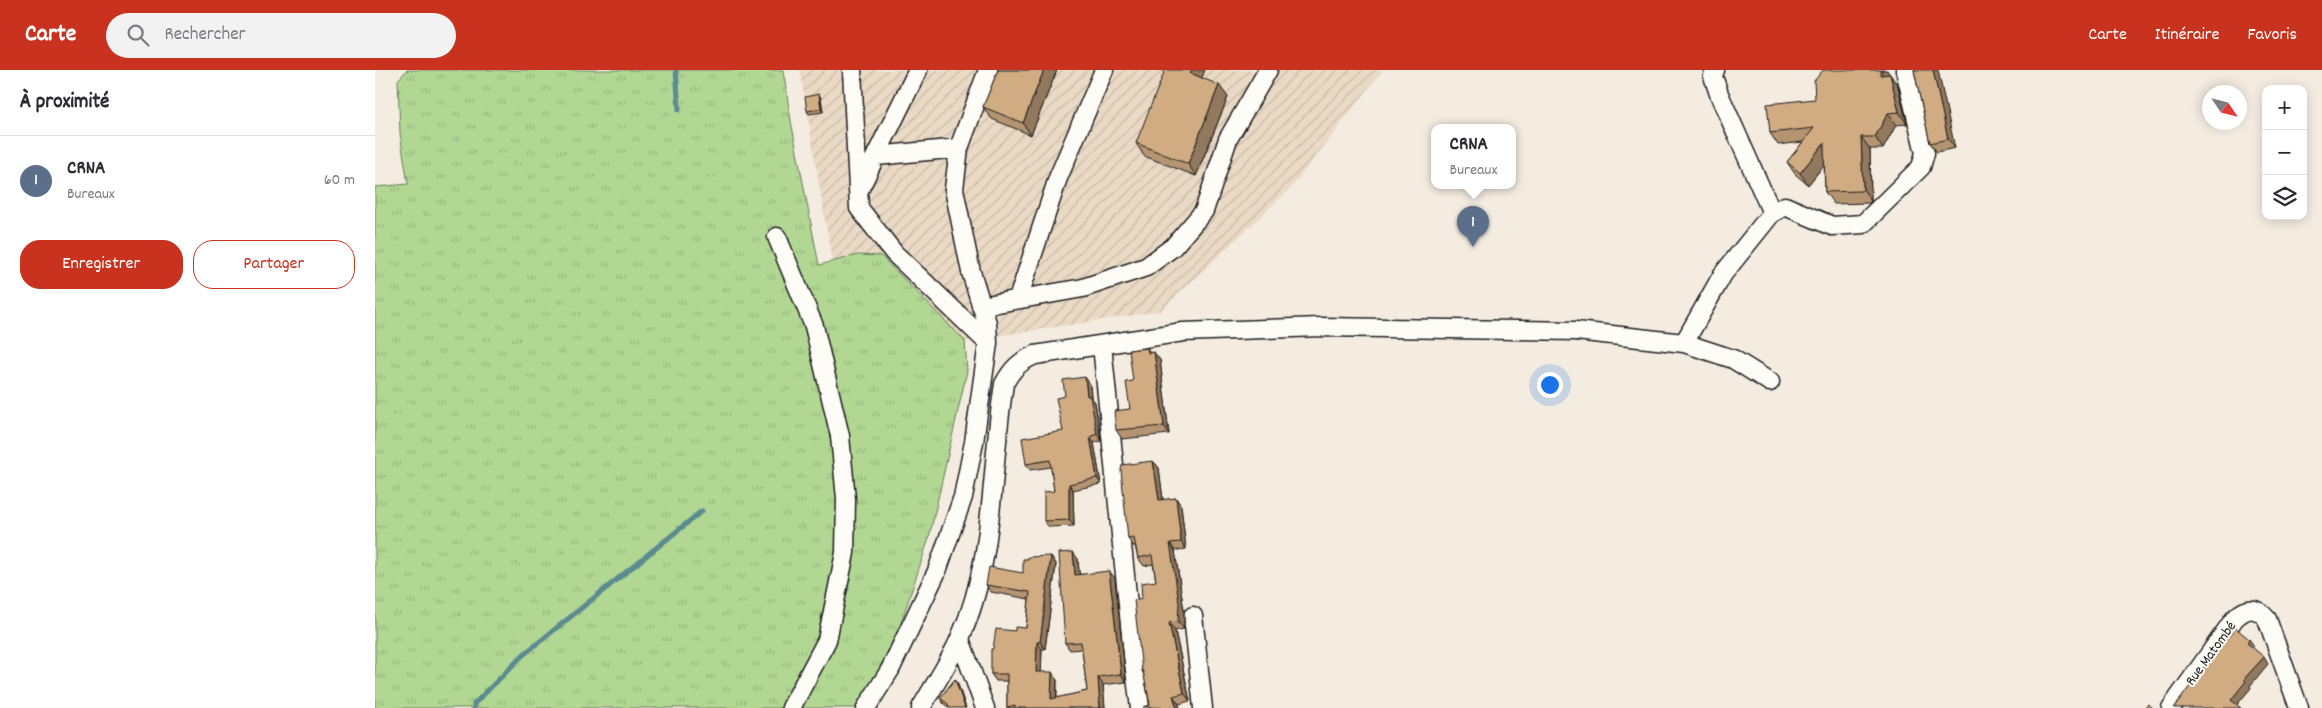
<!DOCTYPE html>
<html lang="fr">
<head>
<meta charset="utf-8">
<style>
  :root { --surface:#fff; --page:#f2f2f3; --text:#2b2b33; --muted:#7c7c81; --line:#e1e1e2; --accent:#c8321e }
  body { margin:0; font-family:Dekko,sans-serif; background:var(--page); color:var(--text) }
  .controls { position:absolute; right:15px; top:15px; display:grid; overflow:hidden; border-radius:10px; box-shadow:0 2px 12px #0003 }
  .controls button { width:45px; height:45px; display:grid; place-items:center; padding:0; border:0; border-bottom:1px solid var(--line); background:var(--surface); color:var(--text); font:25px sans-serif }
  .compass { position:absolute; left:1827px; top:15px; width:45px; height:45px; border-radius:50%; background:var(--surface); box-shadow:0 2px 12px #0003; rotate:125deg }
  .you { position:absolute; left:1174px; top:314px; width:18px; height:18px; margin:-12px; border:4px solid #fff; border-radius:50%; background:#1a73e8; box-shadow:0 0 0 8px #1a73e833 }
  .badge { display:grid; place-items:center; width:32px; height:32px; border-radius:50%; background:var(--accent); color:#fff; font-size:16px; font-weight:700 }
  .pin { position:absolute; translate:-50% -41px; filter:drop-shadow(0 1px 2px #0008) }
  .pin::after { content:''; position:absolute; top:26px; width:18px; height:15px; background:inherit; clip-path:polygon(0 0,100% 0,50% 100%) }
  .popup { position:absolute; left:1056px; top:54px; width:85px; height:65px; box-sizing:border-box; display:grid; place-content:center; border-radius:10px; background:var(--surface); filter:drop-shadow(0 1px 4px #0005); font-size:16px; white-space:nowrap; color:var(--muted) }
  .popup b { font-size:19px; color:var(--text) }
  .popup::after { content:''; position:absolute; left:50%; top:100%; margin-left:-10px; border:10px solid transparent; border-top-color:var(--surface) }
  .list { margin:0; padding:0; list-style:none }
  h2 { display:flex; justify-content:space-between; align-items:center; height:65px; margin:0; padding:0 20px; font-size:21px }
  h2 small { font-size:16px; font-weight:400; color:var(--muted) }
  .list li { display:grid; grid-template-columns:32px 1fr auto; gap:15px; align-items:center; box-sizing:border-box; height:90px; padding:0 20px; border-top:1px solid var(--line) }
  .list b { display:block; font-size:19px; white-space:nowrap }
  .list p { margin:0; font-size:16px; white-space:nowrap; color:var(--muted) }
  .list em { font-size:16px; font-style:normal; color:var(--muted) }
  .actions { display:flex; gap:10px; padding:15px 20px }
  .actions a { flex:1; padding:11px 0; border:1px solid var(--accent); border-radius:20px; text-align:center; font-size:18px; color:var(--accent) }
  .actions .main { background:var(--accent); color:#fff }
  .icon { flex:none; width:28px; height:28px; fill:none; stroke:currentColor; stroke-width:2; stroke-linecap:round; stroke-linejoin:round }
  .map { position:relative; flex:none; width:1947px; height:638px; overflow:hidden }
  header { display:flex; align-items:center; gap:30px; box-sizing:border-box; height:70px; padding:0 25px; background:var(--accent); color:#fff }
  header strong { font-size:24px }
  nav { display:flex; gap:28px; margin-inline-start:auto; font-size:18px }
  .search { width:350px; height:45px; background:var(--page); display:flex; align-items:center; gap:12px; box-sizing:border-box; padding:0 18px; border-radius:28px; color:var(--muted); font-size:19px }
  main { display:flex }
  aside { flex:1; background:var(--surface) }
  .map>svg:first-child { display:block }
  .industrial { fill:url(#industrial-furrows) }
  .grass { fill:url(#grass-tufts); stroke:#667a58 }
  .lines { fill:none; stroke-linecap:round; stroke-linejoin:round }
  .stream { stroke:#5a8b90; stroke-width:5 }
  .minor-casing { stroke:#1c1c1c; stroke-width:21 }
  .minor { stroke:#fdfcf7; stroke-width:18 }
  .wall { fill:#b49471; stroke:#1c1c1c }
  .shaded-wall { fill:#92785c; stroke:#1c1c1c }
  .building { fill:#d1ac83; stroke:#1c1c1c }
  .labels { text-anchor:middle; stroke-width:4; stroke-linejoin:round; paint-order:stroke }
  .street-label { font-size:15px; fill:#1c1c1c; stroke:#fdfcf7 }
</style>
</head>
<body>
<header>
<strong>Carte</strong>
<div class="search"><svg class="icon" aria-label="search" viewBox="0 0 24 24"><circle cx="10" cy="10" r="6"/><path d="M15 15l6 6"/></svg>Rechercher</div>
<nav><a>Carte</a><a>Itinéraire</a><a>Favoris</a></nav>
</header>
<main>
<aside>
<h2>À proximité<small></small></h2>
<ul class="list">
<li><span class="badge" style="background:#5c6f8a">1</span><div><b>CRNA</b><p>Bureaux</p></div><em>60 m</em></li>
</ul>
<div class="actions"><a class="main">Enregistrer</a><a>Partager</a></div>
</aside>
<div class="map">
<svg width="1947" height="638" viewBox="0 0 1947 638">
  <defs>
    <pattern id="industrial-furrows" width="10" height="10" patternUnits="userSpaceOnUse" patternTransform="scale(1.25)"><rect width="10" height="10" fill="#ead9c4"/><path d="M-1 1l2-2M0 10L10 0M9 11l2-2" fill="none" stroke="#c8baa8"/></pattern>
    <pattern id="grass-tufts" width="24" height="20" patternUnits="userSpaceOnUse" patternTransform="scale(1.25)"><rect width="24" height="20" fill="#b1d793"/><path d="M3 7l-1-3M5 7V3M7 7l1-3M15 17l-1-3M17 17v-4M19 17l1-3" fill="none" stroke="#98b87e"/></pattern>
  </defs>
  <rect width="100%" height="100%" fill="#f4ece0"/>
  <filter id="ink" filterUnits="userSpaceOnUse"><feTurbulence type="fractalNoise" baseFrequency=".02" numOctaves="2"/><feDisplacementMap in="SourceGraphic" scale="10" xChannelSelector="R" yChannelSelector="G"/><feConvolveMatrix kernelMatrix="1 2 1 2 8 2 1 2 1" color-interpolation-filters="sRGB"/></filter>
  <g filter="url(#ink)">
    <path class="industrial" d="M 425,0 L 1008,0 L 916,118 L 785,241 L 590,271 L 506,186 L 483,185 L 457,191 Z"/>
    <path class="grass" d="M 32,0 L 408,0 L 416,51 L 444,195 L 483,185 L 506,186 L 590,271 L 592,301 L 554,468 L 520,571 L 482,638 L 0,638 L 0,117 L 33,114 L 25,63 L 23,10 Z"/>
    <g class="lines">
      <path class="stream" d="M 301,0 L 304,40
        M 99,638 L 99,634 L 148,585 L 327,441"/>
      <defs>
        <path id="minor" d="M 477,0 L 484,138 L 519,183 L 613,273
          M 1340,0 L 1338,6 L 1344,24 L 1397,143
          M 501,86 L 584,78
          M 484,120 L 543,0
          M 402,167 L 439,256 L 465,366 L 471,429 L 470,483 L 452,570 L 416,638
          M 643,229 L 683,108 L 729,0
          M 606,236 L 708,218 L 771,197 L 798,177 L 829,141 L 853,69 L 893,0
          M 1309,273 L 1348,204 L 1397,143 L 1410,136 L 1457,156 L 1488,154 L 1546,97 L 1550,83 L 1530,0
          M 727,275 L 758,585 L 765,638
          M 818,546 L 828,638
          M 585,569 L 610,638
          M 491,638 L 515,600 L 562,501 L 588,427 L 599,372 L 613,273 L 612,253 L 596,202 L 579,119 L 584,78 L 613,0
          M 546,638 C 559,615 575,592 585,568 C 621,488 615,399 629,314 C 637,299 644,292 660,285 L 808,262 L 946,257 L 1201,261 L 1309,273 L 1358,289 L 1395,312
          M 1796,638 L 1860,548 C 1872,537 1881,536 1892,549 L 1924,638"/>
      </defs>
      <use href="#minor" class="minor-casing"/>
      <use href="#minor" class="minor"/>
    </g>
    <path class="wall" d="M 623,0 L 682,0 L 656,65 L 617,49 L 608,37 Z
      M 1539,0 L 1580,78 L 1562,82 L 1555,73 Z
      M 1514,3 L 1514,4 L 1523,16 L 1532,54 L 1521,55 L 1508,79 L 1495,79 L 1496,131 L 1494,133 L 1459,134 L 1450,122 L 1449,95 L 1433,115 L 1420,104 L 1412,92 L 1428,72 L 1403,75 L 1395,63 L 1440,29 Z
      M 827,8 L 853,27 L 821,106 L 769,86 L 761,73 Z
      M 446,28 L 448,42 L 434,44 L 432,41 Z
      M 772,278 L 776,283 L 785,290 L 794,364 L 747,369 L 741,360 L 755,339 L 758,311 Z
      M 715,314 L 716,327 L 720,332 L 726,371 L 719,373 L 726,414 L 698,420 L 699,456 L 674,457 L 669,451 L 679,421 L 676,397 L 655,400 L 651,394 L 688,361 L 690,326 Z
      M 778,391 L 784,398 L 788,430 L 801,428 L 806,436 L 811,479 L 800,481 L 809,541 L 809,559 L 800,561 L 815,631 L 804,634 L 775,635 L 769,605 L 767,601 L 767,528 L 781,511 L 778,494 L 769,496 L 763,488 L 760,476 L 758,476 L 753,469 Z
      M 676,486 L 681,494 L 670,579 L 667,579 L 666,602 L 682,610 L 682,628 L 712,621 L 707,579 L 695,580 L 690,573 L 703,489 L 704,504 L 740,508 L 751,612 L 728,615 L 730,638 L 632,638 L 632,611 L 621,611 L 616,604 L 618,579 L 640,561 L 651,558 L 654,529 L 616,522 L 611,515 L 648,503 Z
      M 580,609 L 583,614 L 574,638 L 568,633 L 565,628 Z"/>
    <path class="shaded-wall" d="M 669,0 L 682,0 L 656,65 L 648,53 Z
      M 817,0 L 830,0 L 824,15 L 815,3 Z
      M 1506,0 L 1512,0 L 1514,3 L 1515,17 L 1506,5 Z
      M 1558,0 L 1563,0 L 1580,78 L 1573,69 Z
      M 1515,4 L 1523,16 L 1532,54 L 1524,42 Z
      M 844,15 L 853,27 L 821,106 L 813,94 Z
      M 444,24 L 446,28 L 448,42 L 446,39 Z
      M 1513,43 L 1521,55 L 1508,79 L 1500,67 Z
      M 1486,67 L 1495,79 L 1496,131 L 1488,119 Z
      M 1449,73 L 1457,85 L 1433,115 L 1425,103 Z
      M 779,282 L 785,290 L 794,364 L 789,356 Z
      M 710,307 L 715,314 L 716,327 L 720,332 L 726,371 L 722,364 L 712,326 Z
      M 715,367 L 719,373 L 726,414 L 722,408 Z
      M 778,391 L 784,398 L 789,438 L 784,430 Z
      M 694,414 L 698,420 L 699,456 L 694,450 Z
      M 801,428 L 806,436 L 811,479 L 806,472 Z
      M 795,473 L 800,481 L 809,541 L 809,559 L 803,552 Z
      M 698,482 L 703,489 L 705,512 L 700,505 Z
      M 676,486 L 681,494 L 670,579 L 665,572 Z
      M 734,501 L 740,508 L 751,612 L 746,604 Z
      M 794,553 L 800,561 L 815,631 L 809,623 Z
      M 1874,569 L 1879,576 L 1876,580 L 1872,573 Z
      M 662,572 L 667,579 L 666,610 L 661,602 Z
      M 1889,587 L 1893,594 L 1875,616 L 1876,618 L 1860,637 L 1856,630 L 1869,609 Z
      M 677,602 L 682,610 L 681,636 L 676,629 Z
      M 723,607 L 728,615 L 730,638 L 725,638 Z
      M 580,609 L 583,614 L 591,638 L 590,638 Z
      M 798,626 L 804,634 L 805,638 L 802,638 Z"/>
    <path class="building" d="M 623,0 L 669,0 L 648,53 L 608,37 Z
      M 790,0 L 817,0 L 815,3 L 844,15 L 813,94 L 761,73 Z
      M 1448,0 L 1506,0 L 1506,5 L 1515,4 L 1524,42 L 1513,43 L 1500,67 L 1486,67 L 1488,119 L 1486,121 L 1450,122 L 1449,73 L 1425,103 L 1412,92 L 1439,58 L 1395,63 L 1392,34 L 1440,29 L 1439,11 Z
      M 1539,0 L 1558,0 L 1573,69 L 1555,73 Z
      M 444,24 L 446,39 L 432,41 L 430,27 Z
      M 772,278 L 773,283 L 779,282 L 789,356 L 741,360 L 739,341 L 755,339 L 751,312 L 758,311 L 754,280 Z
      M 710,307 L 712,326 L 715,326 L 722,364 L 715,367 L 722,408 L 694,414 L 694,450 L 669,451 L 669,422 L 679,421 L 675,390 L 651,394 L 647,368 L 688,361 L 681,328 L 690,326 L 688,310 Z
      M 778,391 L 784,430 L 801,428 L 806,472 L 795,473 L 804,533 L 803,552 L 794,553 L 809,623 L 798,626 L 802,638 L 768,637 L 775,635 L 768,601 L 767,601 L 759,530 L 767,528 L 766,513 L 781,511 L 777,485 L 763,488 L 759,468 L 753,469 L 746,400 L 747,395 Z
      M 698,482 L 700,505 L 734,501 L 746,604 L 723,607 L 725,638 L 640,638 L 640,635 L 632,637 L 632,604 L 616,604 L 616,579 L 618,579 L 621,559 L 640,561 L 640,557 L 651,558 L 655,522 L 611,515 L 614,497 L 648,503 L 648,489 L 653,489 L 653,487 L 676,486 L 665,572 L 662,572 L 661,602 L 677,602 L 676,629 L 712,621 L 706,572 L 690,573 L 684,483 Z
      M 1861,558 L 1874,569 L 1872,573 L 1889,587 L 1869,609 L 1871,611 L 1856,630 L 1866,638 L 1799,638 L 1839,583 Z
      M 580,609 L 590,638 L 574,638 L 573,634 L 565,628 Z
      M 1773,634 L 1778,638 L 1770,638 Z"/>
  </g>
  <g class="labels">
    <g class="street-label">
      <text transform="translate(1835 583) rotate(-54)" y="5">Rue Matombé</text>
    </g>
  </g>
</svg>
<div class="controls">
<button>+</button>
<button>−</button>
<button><svg class="icon" aria-label="layers" viewBox="0 0 24 24"><path d="M12 4l9 5-9 5-9-5zM3 14l9 5 9-5"/></svg></button>
</div>
<svg class="compass" viewBox="-18 -18 36 36"><path d="M0-13l5 13h-10z" fill="#e53935"/><path d="M0 13l5-13h-10z" fill="#7c7c81"/></svg>
<div class="you"></div>
<div class="pin badge" style="left:1098px;top:177px;background:#5c6f8a">1</div>
<div class="popup"><b>CRNA</b>Bureaux</div>
</div>
</main>
</body>
</html>
